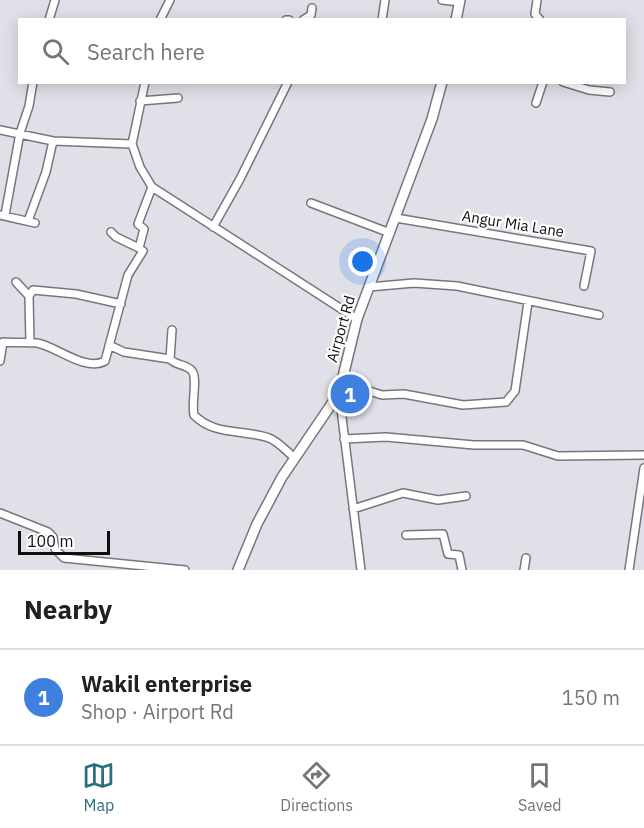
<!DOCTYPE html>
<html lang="en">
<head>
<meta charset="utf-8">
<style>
  :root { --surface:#fff; --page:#f6f6f6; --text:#202124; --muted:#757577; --line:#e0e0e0; --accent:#28707c }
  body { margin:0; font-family:"IBM Plex Sans",sans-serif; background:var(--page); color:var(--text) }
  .scale { position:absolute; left:18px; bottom:15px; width:92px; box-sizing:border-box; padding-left:6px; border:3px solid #0f0f12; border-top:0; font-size:16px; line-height:21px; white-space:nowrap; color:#0f0f12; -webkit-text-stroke:4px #fff; paint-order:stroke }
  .you { position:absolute; left:363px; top:262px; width:21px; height:21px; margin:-15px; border:4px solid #fff; border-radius:50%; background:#1a73e8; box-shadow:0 0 0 9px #1a73e833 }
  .badge { display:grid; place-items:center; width:39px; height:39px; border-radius:50%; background:var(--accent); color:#fff; font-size:20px; font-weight:700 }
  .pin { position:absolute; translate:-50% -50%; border:3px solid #fff; box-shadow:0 2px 6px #0006 }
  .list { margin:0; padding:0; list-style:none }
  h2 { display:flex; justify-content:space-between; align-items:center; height:78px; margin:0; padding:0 24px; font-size:26px }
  h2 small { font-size:20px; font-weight:400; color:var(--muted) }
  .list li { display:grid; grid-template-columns:39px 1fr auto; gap:18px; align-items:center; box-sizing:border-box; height:96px; padding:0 24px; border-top:2px solid var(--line) }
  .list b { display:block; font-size:22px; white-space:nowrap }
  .list p { margin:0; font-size:20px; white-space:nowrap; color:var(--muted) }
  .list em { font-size:20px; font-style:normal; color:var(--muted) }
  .icon { flex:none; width:33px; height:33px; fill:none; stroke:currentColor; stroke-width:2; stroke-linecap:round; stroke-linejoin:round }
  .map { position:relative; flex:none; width:644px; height:570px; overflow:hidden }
  .search { position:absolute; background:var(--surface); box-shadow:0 3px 15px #0003; left:18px; right:18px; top:18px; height:66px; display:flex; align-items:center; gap:15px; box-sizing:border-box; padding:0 21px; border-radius:0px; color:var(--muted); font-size:22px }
  .sheet { height:174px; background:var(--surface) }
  nav { display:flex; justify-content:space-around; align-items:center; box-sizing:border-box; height:84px; border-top:2px solid var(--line); background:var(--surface); font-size:16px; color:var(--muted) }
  nav a { display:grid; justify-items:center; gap:3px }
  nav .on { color:var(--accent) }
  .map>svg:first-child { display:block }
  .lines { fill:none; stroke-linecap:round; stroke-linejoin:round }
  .street-casing { stroke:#76767e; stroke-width:10 }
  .secondary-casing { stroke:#76767e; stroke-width:12 }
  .street { stroke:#fff; stroke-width:7 }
  .secondary { stroke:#fff; stroke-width:9 }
  .labels { text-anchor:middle; stroke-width:4.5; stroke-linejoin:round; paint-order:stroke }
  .street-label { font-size:15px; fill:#0f0f12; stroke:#fff }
</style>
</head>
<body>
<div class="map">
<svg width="644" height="570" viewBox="0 0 644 570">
  <rect width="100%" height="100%" fill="#e0e0e9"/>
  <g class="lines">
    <defs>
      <path id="street" d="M 442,0 L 460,2
        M 537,0 L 535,14 L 540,20
        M 49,20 L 55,0
        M 160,20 L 170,0
        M 286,20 L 289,20
        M 303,20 L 311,15 L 312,8
        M 382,20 L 385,0
        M 563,82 L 589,90 L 610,92
        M 140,101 L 178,98
        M 536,103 L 543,82
        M 0,130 L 53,141 L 132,144 L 140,167 L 152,187 L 357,319
        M 132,144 L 145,82
        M 311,203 L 390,233
        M 0,215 L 35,223
        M 5,215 L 20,133 L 29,106 L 33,82
        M 396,218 L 591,251 L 584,286
        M 28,221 L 46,172 L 53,141
        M 213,227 L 240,179 L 288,82
        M 111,232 L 116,237 L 139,248
        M 16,282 L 29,296
        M 369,287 L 414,283 L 457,286 L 599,315
        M 172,330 L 170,359 C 176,366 187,364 192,371 C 198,378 191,404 194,415 C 214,436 244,429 269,438 C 278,441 287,452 295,458
        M 30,343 L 29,296 L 33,290 L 76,294 L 121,304
        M 109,345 L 124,352 L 170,359
        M 0,361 L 3,342 C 14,343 26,342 37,343 C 56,346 85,372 105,361 L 128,275 L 143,251 L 139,248 L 144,229 L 138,224 L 152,187
        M 341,382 L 382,395 L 404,394 L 463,405 L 506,402 L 515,391 L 528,302
        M 339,393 L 361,570
        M 344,439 L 386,437 L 474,445 L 523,445 L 558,456 L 644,455
        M 353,509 L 403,493 L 438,500 L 466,496
        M 0,513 L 48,532 L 53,537 L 55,549 L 64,558 L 185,570
        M 406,535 L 443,534 L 448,554 L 459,555 L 462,570
        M 524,570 L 526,558
        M 629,570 L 644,468"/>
      <path id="secondary" d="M 456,20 L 460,0
        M 238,570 L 257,524 L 282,477 L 339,393 L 357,319 L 432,119 L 442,82"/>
    </defs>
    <use href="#street" class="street-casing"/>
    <use href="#secondary" class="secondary-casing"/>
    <use href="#street" class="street"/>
    <use href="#secondary" class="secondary"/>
  </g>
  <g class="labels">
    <g class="street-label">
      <text transform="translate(513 224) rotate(9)" y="5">Angur Mia Lane</text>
      <text transform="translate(341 329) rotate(-74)" y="5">Airport Rd</text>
    </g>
  </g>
</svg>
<div class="scale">100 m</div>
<div class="you"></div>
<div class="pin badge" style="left:350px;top:394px;background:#3f7fe0">1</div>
<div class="search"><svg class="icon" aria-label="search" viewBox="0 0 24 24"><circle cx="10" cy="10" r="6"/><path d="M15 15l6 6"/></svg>Search here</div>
</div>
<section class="sheet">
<h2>Nearby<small></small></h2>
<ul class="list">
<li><span class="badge" style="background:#3f7fe0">1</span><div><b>Wakil enterprise</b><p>Shop · Airport Rd</p></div><em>150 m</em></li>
</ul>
</section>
<nav>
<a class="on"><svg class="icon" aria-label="map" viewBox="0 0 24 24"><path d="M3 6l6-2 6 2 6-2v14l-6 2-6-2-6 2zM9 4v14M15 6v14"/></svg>Map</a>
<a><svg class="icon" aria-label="directions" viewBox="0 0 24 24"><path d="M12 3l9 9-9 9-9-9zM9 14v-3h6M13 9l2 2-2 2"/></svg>Directions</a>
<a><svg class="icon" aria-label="saved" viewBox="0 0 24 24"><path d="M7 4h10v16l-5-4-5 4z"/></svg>Saved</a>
</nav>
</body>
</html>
